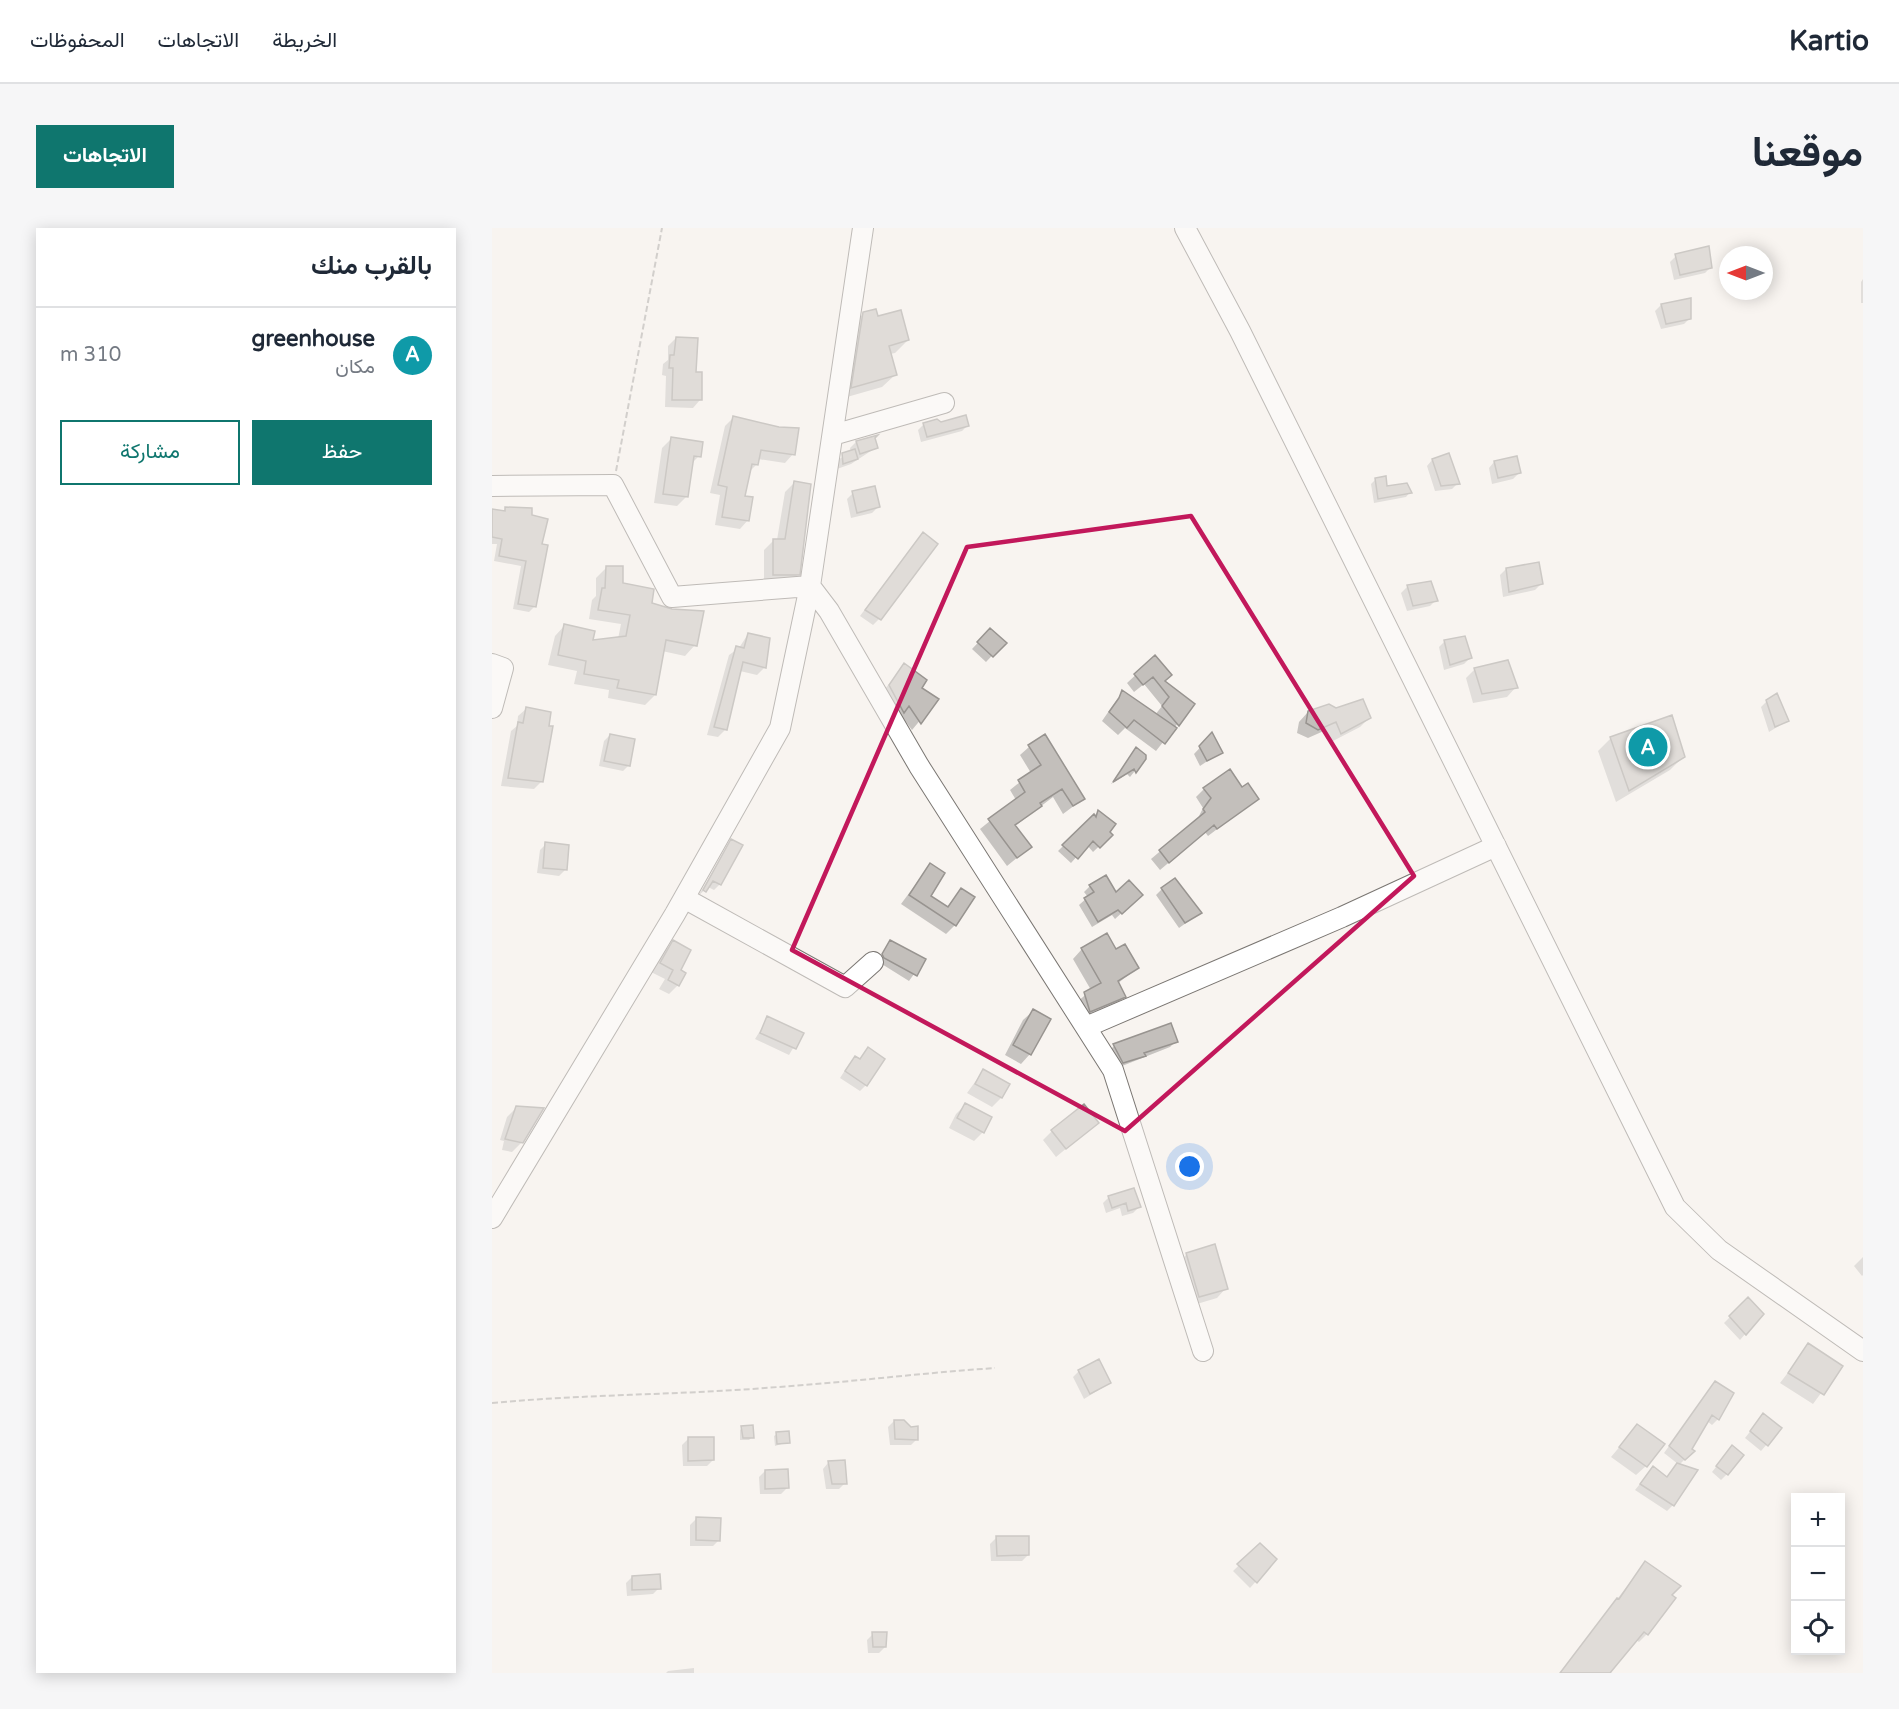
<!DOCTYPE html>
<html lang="ar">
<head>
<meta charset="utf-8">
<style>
  :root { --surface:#fff; --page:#f6f6f7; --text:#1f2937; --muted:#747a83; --line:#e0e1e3; --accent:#0f766e }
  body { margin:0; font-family:"Varela Round",Vazirmatn,sans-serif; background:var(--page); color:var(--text); direction:rtl }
  .controls { position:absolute; right:18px; bottom:18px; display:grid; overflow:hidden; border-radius:0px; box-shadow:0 3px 15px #0003 }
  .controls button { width:54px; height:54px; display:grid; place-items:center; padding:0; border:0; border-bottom:2px solid var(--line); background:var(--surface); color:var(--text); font:30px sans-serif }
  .compass { position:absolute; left:1227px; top:18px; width:54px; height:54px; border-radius:50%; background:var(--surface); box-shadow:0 3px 15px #0003; rotate:270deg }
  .you { position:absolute; left:698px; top:939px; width:21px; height:21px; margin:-15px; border:4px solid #fff; border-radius:50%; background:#1a73e8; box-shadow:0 0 0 9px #1a73e833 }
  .badge { display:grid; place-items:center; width:39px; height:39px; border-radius:50%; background:var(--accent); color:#fff; font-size:20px; font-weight:700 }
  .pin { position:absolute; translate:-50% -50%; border:3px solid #fff; box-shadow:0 2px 6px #0006 }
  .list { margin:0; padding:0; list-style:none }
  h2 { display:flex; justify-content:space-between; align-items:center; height:78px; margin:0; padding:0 24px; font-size:26px }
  h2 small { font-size:20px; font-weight:400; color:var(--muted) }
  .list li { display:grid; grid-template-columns:39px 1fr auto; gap:18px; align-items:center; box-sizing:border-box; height:96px; padding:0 24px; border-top:2px solid var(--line) }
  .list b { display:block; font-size:22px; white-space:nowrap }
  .list p { margin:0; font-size:20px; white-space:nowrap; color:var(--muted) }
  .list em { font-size:20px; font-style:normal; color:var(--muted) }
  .actions { display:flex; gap:12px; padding:18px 24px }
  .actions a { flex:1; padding:14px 0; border:2px solid var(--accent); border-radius:0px; text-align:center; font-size:21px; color:var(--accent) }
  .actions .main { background:var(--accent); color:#fff }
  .icon { flex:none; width:33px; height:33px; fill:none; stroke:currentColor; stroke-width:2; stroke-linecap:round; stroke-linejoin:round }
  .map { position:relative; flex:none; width:1371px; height:1445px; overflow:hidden; direction:ltr; border-radius:0px }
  header { display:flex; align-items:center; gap:36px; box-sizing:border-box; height:84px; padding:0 30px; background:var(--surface); border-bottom:2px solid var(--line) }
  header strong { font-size:28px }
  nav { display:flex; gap:33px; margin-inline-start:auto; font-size:21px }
  .intro { display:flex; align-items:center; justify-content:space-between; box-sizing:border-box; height:144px; padding:0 36px }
  h1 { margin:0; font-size:42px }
  .button { padding:15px 27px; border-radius:0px; background:var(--accent); color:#fff; font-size:21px; font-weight:700 }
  main { display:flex; gap:36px; padding:0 36px }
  aside { flex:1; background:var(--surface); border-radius:0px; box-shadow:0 3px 15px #0003 }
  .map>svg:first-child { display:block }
  .shadow { fill:#0003 }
  .building { fill:#c3bfbb; stroke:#989490; stroke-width:1.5 }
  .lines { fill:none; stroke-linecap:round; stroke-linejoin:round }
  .minor-casing { stroke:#7a7672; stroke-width:22 }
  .path { stroke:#a5a29f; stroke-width:2; stroke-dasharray:6 3; stroke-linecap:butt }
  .minor { stroke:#fff; stroke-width:20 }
  .marked { fill:none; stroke:#c2185b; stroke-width:4.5; stroke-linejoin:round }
</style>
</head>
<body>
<header>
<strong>Kartio</strong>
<nav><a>الخريطة</a><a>الاتجاهات</a><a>المحفوظات</a></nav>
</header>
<div class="intro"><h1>موقعنا</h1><a class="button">الاتجاهات</a></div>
<main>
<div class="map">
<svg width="1371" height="1445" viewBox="0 0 1371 1445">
  <rect width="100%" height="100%" fill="#f8f4f0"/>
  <path class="shadow" d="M 1184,28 L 1219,39 L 1213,45 L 1182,52 L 1178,34 Z
    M 1371,51 L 1371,75 L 1369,75 L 1369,54 Z
    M 1197,72 L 1198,90 L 1192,96 L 1169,101 L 1163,83 L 1169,77 Z
    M 371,86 L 385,90 L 416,112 L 403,125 L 398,126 L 403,147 L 390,159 L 348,171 L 358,99 Z
    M 184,110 L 203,145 L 208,172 L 201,180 L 173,179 L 174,148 L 170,147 L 171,136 L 176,132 L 176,118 Z
    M 241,190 L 301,226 L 293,235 L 266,231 L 265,236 L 256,245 L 251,269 L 256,292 L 248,301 L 223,297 L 228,267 L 218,265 L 233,198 Z
    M 432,196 L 448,196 L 476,197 L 470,203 L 429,214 L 426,202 Z
    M 179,211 L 207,228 L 199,236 L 195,268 L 185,278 L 162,275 L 170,220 Z
    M 364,214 L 385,219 L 359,236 L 345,241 L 344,233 L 359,224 L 358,220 Z
    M 940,232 L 966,255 L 960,261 L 943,263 L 935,238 Z
    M 1002,234 L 1027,245 L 1021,251 L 1000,256 L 997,240 Z
    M 884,251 L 894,260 L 918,264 L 914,269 L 882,275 L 879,256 Z
    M 302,255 L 306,346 L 297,356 L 272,356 L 272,322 L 282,312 L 285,312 L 293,264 Z
    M 361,265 L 386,279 L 380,285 L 359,290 L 355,271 Z
    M 13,281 L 49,317 L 43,378 L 37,384 L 21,381 L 29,338 L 2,333 L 5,316 L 0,316 L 0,282 L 10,284 Z
    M 425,312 L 387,391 L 381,397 L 368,388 Z
    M 115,339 L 129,356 L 158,376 L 203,417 L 193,428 L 170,423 L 163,467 L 153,477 L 116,470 L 117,462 L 82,456 L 85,443 L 56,437 L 63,408 L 73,397 L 99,414 L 126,411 L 129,396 L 97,391 L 100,372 L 104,368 L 104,350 Z
    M 1014,341 L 1049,356 L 1043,362 L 1011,369 L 1008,347 Z
    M 938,355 L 944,372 L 938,378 L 915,383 L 909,365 L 915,359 Z
    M 498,402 L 512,415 L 494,434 L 480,421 Z
    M 256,406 L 276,427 L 273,439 L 265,447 L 248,443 L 234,501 L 226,509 L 215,507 L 237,427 L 247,420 Z
    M 953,413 L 978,430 L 972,436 L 952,442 L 947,419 Z
    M 663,429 L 672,454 L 701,476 L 664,523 L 633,500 L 626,507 L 610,493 L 630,464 L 663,487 L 670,478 L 652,456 L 642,464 L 635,455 Z
    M 412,437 L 427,460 L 445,472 L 420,502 L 408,486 L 403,491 L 389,466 Z
    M 983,441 L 1024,459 L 1015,469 L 981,475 L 974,450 Z
    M 1275,473 L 1295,493 L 1277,504 L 1269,479 Z
    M 34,481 L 56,499 L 50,553 L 42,561 L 9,558 L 19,503 L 25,498 L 26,488 Z
    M 816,484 L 877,490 L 868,499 L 839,514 L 834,502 L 816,510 L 805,505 L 807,494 Z
    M 118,507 L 137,537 L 131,543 L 107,538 L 112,513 Z
    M 720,507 L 729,524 L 708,538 L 702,526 Z
    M 1119,510 L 1191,529 L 1178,542 L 1124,574 L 1106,523 Z
    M 537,519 L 591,571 L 571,586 L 561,569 L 523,598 L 538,619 L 515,638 L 488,601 L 524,572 L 518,562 L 539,545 L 528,527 Z
    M 644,521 L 654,529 L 638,549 L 635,546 L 619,556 Z
    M 712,561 L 750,561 L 765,571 L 716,608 L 713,604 L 668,642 L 659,631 L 705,592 L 711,580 L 704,569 Z
    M 606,584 L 619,607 L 601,624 L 595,617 L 579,635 L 566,623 Z
    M 239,613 L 228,656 L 222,662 L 216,659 L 206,668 Z
    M 54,616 L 73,642 L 67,648 L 45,645 L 48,622 Z
    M 438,637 L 437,668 L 454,680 L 469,662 L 463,697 L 454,706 L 409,676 Z
    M 598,658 L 623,666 L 649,667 L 623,691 L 620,687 L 600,699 L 587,677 L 596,669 L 592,664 Z
    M 670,661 L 708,685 L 687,700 L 664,667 Z
    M 182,714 L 186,757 L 177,766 L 167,761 L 173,751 L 159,744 L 172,723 Z
    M 399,714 L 432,732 L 417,753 L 385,733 Z
    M 590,721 L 624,723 L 645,740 L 625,756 L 632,769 L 622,778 L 589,792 L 584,775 L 599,762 L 581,731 Z
    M 541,783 L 538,826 L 529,836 L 513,827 L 531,792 Z
    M 276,790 L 310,805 L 297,827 L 263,811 Z
    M 684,813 L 678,819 L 625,840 L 616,824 L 622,818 Z
    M 376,821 L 374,857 L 368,863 L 348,850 L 357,836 L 363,830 L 367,832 Z
    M 491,843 L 509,870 L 500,879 L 475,865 Z
    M 474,876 L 491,904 L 482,913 L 457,900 L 464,886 Z
    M 25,879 L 30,914 L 20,924 L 10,922 L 12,913 L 8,912 L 15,889 Z
    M 605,895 L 564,929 L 551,912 L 560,903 Z
    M 617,969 L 647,979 L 641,985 L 630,988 L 628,980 L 614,985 L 611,975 Z
    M 695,1026 L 734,1060 L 725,1070 L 698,1078 L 685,1036 Z
    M 1371,1029 L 1371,1047 L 1370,1048 L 1362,1038 Z
    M 1256,1071 L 1270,1086 L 1248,1112 L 1232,1095 Z
    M 1317,1117 L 1349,1138 L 1321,1176 L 1288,1155 Z
    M 587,1143 L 618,1155 L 592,1171 L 581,1149 Z
    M 1223,1155 L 1240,1165 L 1226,1191 L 1220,1197 L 1215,1193 L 1198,1221 L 1201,1223 L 1187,1237 L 1181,1277 L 1175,1283 L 1143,1262 L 1156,1246 L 1174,1250 L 1186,1236 L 1172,1225 Z
    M 1271,1187 L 1288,1201 L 1269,1223 L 1253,1210 Z
    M 402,1193 L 425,1211 L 419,1217 L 398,1217 L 396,1199 Z
    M 1145,1198 L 1154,1238 L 1144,1247 L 1119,1229 Z
    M 250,1200 L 260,1209 L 257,1212 L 248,1212 L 248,1202 Z
    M 285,1206 L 296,1214 L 283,1218 L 282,1208 Z
    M 196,1211 L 221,1232 L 215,1238 L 191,1238 L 190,1217 Z
    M 1235,1225 L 1235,1246 L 1229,1252 L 1220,1244 Z
    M 336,1235 L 353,1255 L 347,1261 L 334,1261 L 331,1241 Z
    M 273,1243 L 295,1260 L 289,1266 L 268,1266 L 267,1249 Z
    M 204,1291 L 227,1312 L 221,1318 L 198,1318 L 198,1297 Z
    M 504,1310 L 536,1327 L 530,1333 L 499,1333 L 498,1316 Z
    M 768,1317 L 783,1332 L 758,1360 L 741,1343 Z
    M 1153,1335 L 1182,1370 L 1155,1406 L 1147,1414 L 1144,1412 L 1118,1444 L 1120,1445 L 1068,1445 Z
    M 140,1349 L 167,1360 L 161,1366 L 135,1368 L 134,1355 Z
    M 381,1406 L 393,1419 L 387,1425 L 376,1425 L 375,1412 Z
    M 202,1440 L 202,1445 L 174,1445 L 176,1443 Z"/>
  <path class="building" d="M 1217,18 L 1220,40 L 1188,47 L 1183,26 Z
    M 1199,70 L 1199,91 L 1174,96 L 1169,76 Z
    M 384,81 L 386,88 L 409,82 L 417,112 L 397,118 L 405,147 L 359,160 L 371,84 Z
    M 184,109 L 206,110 L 204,144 L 210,144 L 210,172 L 180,172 L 181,140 L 177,140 L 178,127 L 182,127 Z
    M 474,187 L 477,198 L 435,209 L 431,195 L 445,191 L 449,194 Z
    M 241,188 L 287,199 L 307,200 L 303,227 L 269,222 L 266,237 L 260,236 L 253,268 L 261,269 L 257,293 L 230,289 L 235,259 L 226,257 Z
    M 386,207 L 383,210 L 386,220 L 368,226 L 364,213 Z
    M 179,209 L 211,214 L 209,229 L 202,228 L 196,269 L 171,266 Z
    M 363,221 L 366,231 L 351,236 L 350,225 Z
    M 957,225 L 968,256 L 949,258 L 940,231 Z
    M 1025,228 L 1029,245 L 1006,250 L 1002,233 Z
    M 894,248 L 895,258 L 915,255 L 920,265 L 886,271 L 883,250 Z
    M 302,253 L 319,256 L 308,347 L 281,347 L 281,311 L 293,311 Z
    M 383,258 L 388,279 L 365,285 L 360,263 Z
    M 13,279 L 40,280 L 40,287 L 56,291 L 50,316 L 56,317 L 44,379 L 26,376 L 34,333 L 7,328 L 10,311 L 0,309 L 0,281 L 13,283 Z
    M 431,304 L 446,316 L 389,392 L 373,382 Z
    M 1047,334 L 1051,356 L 1017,364 L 1014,340 Z
    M 114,338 L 131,338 L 131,355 L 162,361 L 160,375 L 180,381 L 212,383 L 205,418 L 174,412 L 164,467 L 125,460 L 127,452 L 92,446 L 94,433 L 66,427 L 72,396 L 103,403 L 101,412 L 134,408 L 138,387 L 106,382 L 110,360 L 113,360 Z
    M 939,353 L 946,373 L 921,378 L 915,357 Z
    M 498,400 L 515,415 L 501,429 L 485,414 Z
    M 256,405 L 278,410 L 274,440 L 251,434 L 235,502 L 222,499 L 244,418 L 252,420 Z
    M 973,408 L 980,430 L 958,437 L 952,412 Z
    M 663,427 L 680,447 L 673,453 L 703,476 L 687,498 L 670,478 L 677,469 L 661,449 L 651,457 L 642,446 Z
    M 1016,432 L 1026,460 L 990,466 L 982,440 Z
    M 412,435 L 435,452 L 430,460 L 447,471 L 429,496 L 417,478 L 412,485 L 397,457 Z
    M 630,462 L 685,500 L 673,516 L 642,492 L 635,500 L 617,484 L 627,470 Z
    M 1285,465 L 1297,493 L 1283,499 L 1274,472 Z
    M 871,471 L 879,490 L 849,506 L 844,494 L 826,502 L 814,495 L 816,483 L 837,476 L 844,480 Z
    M 34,479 L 59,484 L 57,498 L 61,498 L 51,554 L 16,550 L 26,494 L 31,495 Z
    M 1180,487 L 1193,529 L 1137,563 L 1118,509 Z
    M 720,504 L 731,525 L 715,533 L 707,518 Z
    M 118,506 L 143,511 L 138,538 L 112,533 Z
    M 553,506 L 593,571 L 581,578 L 570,561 L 548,575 L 550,578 L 523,597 L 540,619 L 525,630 L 496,591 L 533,564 L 526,552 L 549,537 L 536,517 Z
    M 644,519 L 654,527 L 654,531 L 644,545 L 642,541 L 621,554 Z
    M 738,541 L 750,559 L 756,555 L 767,571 L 725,601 L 722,597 L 677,635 L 667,622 L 713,584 L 711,581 L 719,570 L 711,560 Z
    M 606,582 L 624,596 L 618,604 L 621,607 L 608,620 L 601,613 L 586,631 L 570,617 L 602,586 L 604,589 Z
    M 239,611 L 251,617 L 229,657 L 221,653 L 214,664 L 211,662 Z
    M 53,614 L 77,617 L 75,642 L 51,640 Z
    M 438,635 L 453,645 L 439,668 L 456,679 L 469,660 L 483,669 L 464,698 L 417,667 Z
    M 614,647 L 624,664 L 637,652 L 651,667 L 630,686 L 626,682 L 606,694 L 592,670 L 602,664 L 597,657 Z
    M 683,650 L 710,685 L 693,695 L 669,660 Z
    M 615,705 L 624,721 L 633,716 L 647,740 L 626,753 L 634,769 L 598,784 L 592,764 L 609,755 L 589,720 Z
    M 181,712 L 199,722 L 189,742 L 194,745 L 187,758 L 176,752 L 181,742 L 168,735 Z
    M 398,712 L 434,731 L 425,748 L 392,730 L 390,726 Z
    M 541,781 L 559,791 L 539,827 L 521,817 Z
    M 275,788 L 312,805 L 304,821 L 268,805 Z
    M 679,795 L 686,814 L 652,825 L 654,828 L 631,835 L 621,816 Z
    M 376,819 L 393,831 L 375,858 L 353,843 L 363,828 L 368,831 Z
    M 491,841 L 518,856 L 510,870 L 483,856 Z
    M 473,875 L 500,889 L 492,905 L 465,890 Z
    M 592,876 L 607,895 L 574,921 L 559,902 Z
    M 24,878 L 52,880 L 31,915 L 13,911 Z
    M 642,960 L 649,979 L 636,983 L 634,975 L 620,980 L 616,968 Z
    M 723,1016 L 736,1061 L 707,1069 L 694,1025 Z
    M 1256,1069 L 1272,1086 L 1254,1107 L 1237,1088 Z
    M 1316,1115 L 1351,1138 L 1332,1167 L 1296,1145 Z
    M 607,1131 L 619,1155 L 598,1166 L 586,1142 Z
    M 1223,1153 L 1242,1165 L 1227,1192 L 1220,1187 L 1200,1221 L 1203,1223 L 1193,1232 L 1177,1218 Z
    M 1271,1185 L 1290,1200 L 1276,1218 L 1258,1203 Z
    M 402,1192 L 412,1192 L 419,1199 L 426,1198 L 426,1212 L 403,1211 Z
    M 1145,1196 L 1173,1216 L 1155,1239 L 1127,1219 Z
    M 261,1197 L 262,1210 L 251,1210 L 249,1198 Z
    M 297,1203 L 298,1215 L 285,1216 L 284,1204 Z
    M 196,1209 L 222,1209 L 222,1232 L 196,1233 Z
    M 1240,1217 L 1252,1227 L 1236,1247 L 1224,1238 Z
    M 353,1232 L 355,1256 L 340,1256 L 336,1233 Z
    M 1185,1235 L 1206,1242 L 1182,1278 L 1148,1256 L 1161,1238 L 1175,1249 Z
    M 296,1241 L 297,1260 L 273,1261 L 273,1242 Z
    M 204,1289 L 229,1290 L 228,1313 L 204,1312 Z
    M 504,1308 L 537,1308 L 537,1327 L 505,1328 Z
    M 768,1315 L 785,1331 L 765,1355 L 745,1336 Z
    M 1153,1333 L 1189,1358 L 1180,1367 L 1184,1370 L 1156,1407 L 1152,1404 L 1118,1445 L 1068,1445 L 1125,1370 L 1127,1371 Z
    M 168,1346 L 169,1361 L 140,1362 L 140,1348 Z
    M 380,1404 L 395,1404 L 394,1419 L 381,1419 Z"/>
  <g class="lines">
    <defs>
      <path id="minor" d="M 371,0 L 318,358 L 337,383 L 427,538 L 621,842 L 711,1123
        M 693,0 L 748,103 L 1183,979 L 1227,1022 L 1371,1123
        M 341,207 L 452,175
        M 0,258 L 121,257 L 180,369 L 318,358 L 288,500 L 183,686 L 0,990
        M 0,436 L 11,440 L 0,480
        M 192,670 L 353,759 L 381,734
        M 594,799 L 850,689 L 1004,618"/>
    </defs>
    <use href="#minor" class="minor-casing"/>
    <path class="path" d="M 124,243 L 170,0
      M 0,1175 C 95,1166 191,1167 286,1159 C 358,1154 430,1145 503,1140"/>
    <use href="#minor" class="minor"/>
  </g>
  <path d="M0 0H1371V1445H0ZM 699,288 L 922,648 L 633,903 L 300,722 L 475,319 Z" fill="#f8f4f0" fill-opacity=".55" fill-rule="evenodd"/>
  <path class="marked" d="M 699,288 L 922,648 L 633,903 L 300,722 L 475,319 Z"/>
</svg>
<div class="controls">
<button>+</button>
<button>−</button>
<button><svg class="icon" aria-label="locate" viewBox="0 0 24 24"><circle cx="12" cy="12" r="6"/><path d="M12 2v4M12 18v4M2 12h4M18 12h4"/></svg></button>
</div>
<svg class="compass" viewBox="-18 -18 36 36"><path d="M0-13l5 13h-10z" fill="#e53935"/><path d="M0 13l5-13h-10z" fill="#747a83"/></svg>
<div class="you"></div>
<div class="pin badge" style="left:1156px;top:519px;background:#0f9aa8">A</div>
</div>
<aside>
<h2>بالقرب منك<small></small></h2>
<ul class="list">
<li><span class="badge" style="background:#0f9aa8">A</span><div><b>greenhouse</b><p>مكان</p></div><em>310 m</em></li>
</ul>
<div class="actions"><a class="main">حفظ</a><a>مشاركة</a></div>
</aside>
</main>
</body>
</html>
